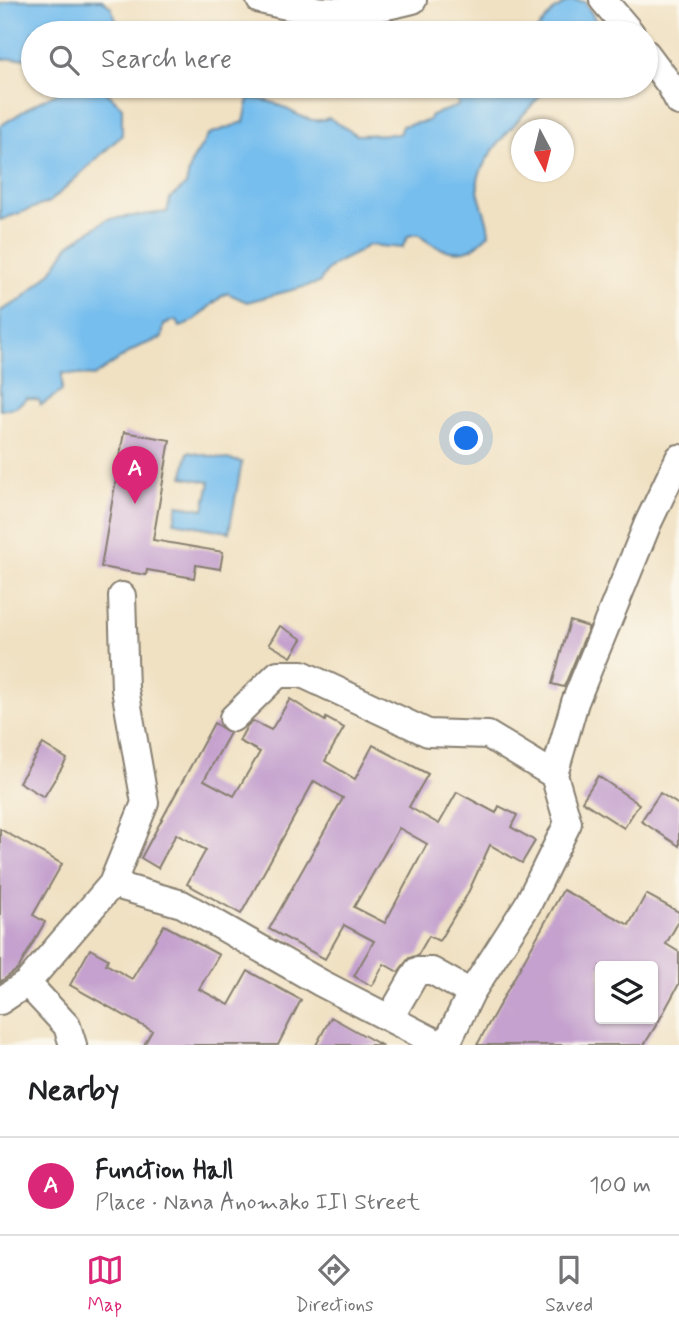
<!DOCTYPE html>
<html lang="en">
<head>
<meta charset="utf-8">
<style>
  :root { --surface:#fff; --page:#f6f6f6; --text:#202124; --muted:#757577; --line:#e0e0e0; --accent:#db2777 }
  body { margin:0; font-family:Mynerve,sans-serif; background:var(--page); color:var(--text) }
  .controls { position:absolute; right:21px; bottom:21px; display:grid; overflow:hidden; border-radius:7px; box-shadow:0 2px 5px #0004 }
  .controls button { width:63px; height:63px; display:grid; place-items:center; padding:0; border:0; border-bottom:2px solid var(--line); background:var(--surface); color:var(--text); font:35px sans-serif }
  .compass { position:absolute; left:511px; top:119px; width:63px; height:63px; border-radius:50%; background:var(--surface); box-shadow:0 2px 5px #0004; rotate:173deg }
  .you { position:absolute; left:467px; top:439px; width:24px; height:24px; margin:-18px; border:5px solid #fff; border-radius:50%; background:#1a73e8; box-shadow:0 0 0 10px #1a73e833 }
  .badge { display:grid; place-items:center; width:46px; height:46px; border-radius:50%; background:var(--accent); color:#fff; font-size:23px; font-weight:700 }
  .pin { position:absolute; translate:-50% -58px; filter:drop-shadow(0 2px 4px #0008) }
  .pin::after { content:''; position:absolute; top:37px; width:24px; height:21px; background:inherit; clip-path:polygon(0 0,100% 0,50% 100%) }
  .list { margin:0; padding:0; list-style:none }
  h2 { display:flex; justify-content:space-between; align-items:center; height:91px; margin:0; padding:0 28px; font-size:30px }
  h2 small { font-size:23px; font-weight:400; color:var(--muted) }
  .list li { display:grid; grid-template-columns:46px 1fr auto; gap:21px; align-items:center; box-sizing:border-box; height:98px; padding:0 28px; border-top:2px solid var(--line) }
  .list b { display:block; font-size:26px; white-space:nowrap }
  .list p { margin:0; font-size:23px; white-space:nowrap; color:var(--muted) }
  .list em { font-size:23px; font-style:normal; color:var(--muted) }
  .icon { flex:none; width:38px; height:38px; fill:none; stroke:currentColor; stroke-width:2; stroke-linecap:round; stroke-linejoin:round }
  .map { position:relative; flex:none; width:679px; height:1045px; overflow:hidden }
  .search { position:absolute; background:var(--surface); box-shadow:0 2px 5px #0004; left:21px; right:21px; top:21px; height:77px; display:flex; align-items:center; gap:18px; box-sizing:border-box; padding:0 24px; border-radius:38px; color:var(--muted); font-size:26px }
  .sheet { height:189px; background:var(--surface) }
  nav { display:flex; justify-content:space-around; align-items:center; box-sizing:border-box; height:98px; border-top:2px solid var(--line); background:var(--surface); font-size:19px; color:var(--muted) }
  nav a { display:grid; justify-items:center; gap:4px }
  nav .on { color:var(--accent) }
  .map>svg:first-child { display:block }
  .water { fill:#76beee; stroke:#496d85; stroke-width:2 }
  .building { fill:#c4a1ce; fill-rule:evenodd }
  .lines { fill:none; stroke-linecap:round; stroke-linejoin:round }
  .minor-casing { stroke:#867e70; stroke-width:30 }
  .minor { stroke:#fff; stroke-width:26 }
</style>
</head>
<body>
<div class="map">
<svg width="679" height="1045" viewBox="0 0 679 1045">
  <rect width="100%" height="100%" fill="#fbf7ec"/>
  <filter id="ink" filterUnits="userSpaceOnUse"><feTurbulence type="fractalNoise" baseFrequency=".0143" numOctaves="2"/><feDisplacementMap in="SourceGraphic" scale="14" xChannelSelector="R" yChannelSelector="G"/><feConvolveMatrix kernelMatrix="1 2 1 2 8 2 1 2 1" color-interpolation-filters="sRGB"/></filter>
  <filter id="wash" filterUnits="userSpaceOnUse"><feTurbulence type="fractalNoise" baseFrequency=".00686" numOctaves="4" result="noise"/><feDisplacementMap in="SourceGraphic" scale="28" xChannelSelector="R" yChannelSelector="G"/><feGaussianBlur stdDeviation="1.57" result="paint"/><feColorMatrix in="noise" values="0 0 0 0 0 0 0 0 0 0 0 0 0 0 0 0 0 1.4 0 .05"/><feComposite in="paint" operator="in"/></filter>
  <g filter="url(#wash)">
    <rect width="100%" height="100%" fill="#f0e1c3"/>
    <path class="water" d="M 13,0 L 102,0 L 111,7 L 121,33 L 33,33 L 33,58 L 0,59 L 0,4 Z
      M 571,0 L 585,2 L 603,33 L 589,27 L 585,33 L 534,33 L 553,11 Z
      M 100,86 L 122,107 L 122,135 L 50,202 L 0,220 L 0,126 C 43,100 47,90 100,86 Z
      M 489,86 L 549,86 C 531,108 481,154 478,181 C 476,199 489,216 489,234 C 484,238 477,246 471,249 C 453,257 431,246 418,234 L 408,236 L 402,248 L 368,245 C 346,263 334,256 319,283 L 247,302 L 227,293 C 210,302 198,323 180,327 L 177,320 L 164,324 L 162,338 L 138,347 L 94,376 L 62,373 L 62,391 L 41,405 L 39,400 L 27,398 L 16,407 L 0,410 L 0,311 L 21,300 L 51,272 L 69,245 L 108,219 L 167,212 L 170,198 L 186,185 L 191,163 L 209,134 L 244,122 L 249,98 C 256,99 264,100 271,102 C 290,108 308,127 329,118 L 357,135 L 399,134 L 402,126 L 428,121 L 431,115 L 458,106 L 458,98 Z
      M 188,452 L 242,462 L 229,532 L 174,522 L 178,505 L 204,509 L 210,482 L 183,477 Z"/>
    <g id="blocks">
      <path class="building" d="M 124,432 L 170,440 L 153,540 L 223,552 L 220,569 L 196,565 L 194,578 L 147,570 L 146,575 L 101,567 Z
        M 570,621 L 589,627 L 564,687 L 552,684 Z
        M 280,626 L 302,639 L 291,657 L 269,644 Z
        M 290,699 L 325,721 L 326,718 L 344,728 L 325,761 L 355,779 L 373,745 L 428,774 L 409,807 L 439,824 L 457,792 L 496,813 L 499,806 L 517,815 L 511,827 L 535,841 L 522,863 L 490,845 L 467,895 L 439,941 L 429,936 L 418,955 L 409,958 L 398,972 L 384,964 L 372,986 L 354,976 L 374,941 L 344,925 L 325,959 L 269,929 L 343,798 L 314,781 L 241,914 L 187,884 L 206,850 L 176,834 L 158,868 L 141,858 L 214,723 L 230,733 L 204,780 L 234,796 L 260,752 L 239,741 L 247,726 L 253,721 L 271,730 ZM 399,828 L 427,844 L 385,923 L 354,907 Z
        M 43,744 L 67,759 L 44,797 L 19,782 Z
        M 598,776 L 639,804 L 624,828 L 582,801 Z
        M 660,793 L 679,805 L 679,846 L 641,821 Z
        M 0,829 L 62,864 L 33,915 L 45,922 L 18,969 L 0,982 Z
        M 563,890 L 629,925 L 646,894 L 679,912 L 679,921 L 666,944 L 679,952 L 679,984 L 660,1019 L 644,1045 L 477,1045 ZM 600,966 L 653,966 L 653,1019 L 600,1019 Z
        M 164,925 L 219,955 L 199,989 L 229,1005 L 248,971 L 301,1000 L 278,1045 L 144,1045 L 152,1031 L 70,985 L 90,949 L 108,959 L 106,964 L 132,979 Z
        M 331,1017 L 381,1045 L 316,1045 Z"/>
    </g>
  </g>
  <g filter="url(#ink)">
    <use href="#blocks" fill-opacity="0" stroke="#867e70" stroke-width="2"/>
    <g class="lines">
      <defs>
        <path id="minor" d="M 260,0 C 319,15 355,15 413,0
          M 603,0 L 631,33
          M 646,53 L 670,85 L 679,102
          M 233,718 L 278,674 L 302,674 L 428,733 L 488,735 L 554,775
          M 112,884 L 182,904 L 321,983 L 441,1045
          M 27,983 L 67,1026 L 73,1045
          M 471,993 L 528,904 L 568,823 L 554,775 L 575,702 L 648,523 L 679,458
          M 0,1001 L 27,983 L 112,884 L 145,803 L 125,689 L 122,596
          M 391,1016 L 417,971 L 432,971 L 471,993 L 446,1045"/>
      </defs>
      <use href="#minor" class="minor-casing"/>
      <use href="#minor" class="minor"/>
    </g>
  </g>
</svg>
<div class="controls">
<button><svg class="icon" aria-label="layers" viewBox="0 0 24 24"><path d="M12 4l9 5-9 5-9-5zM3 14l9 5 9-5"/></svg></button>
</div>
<svg class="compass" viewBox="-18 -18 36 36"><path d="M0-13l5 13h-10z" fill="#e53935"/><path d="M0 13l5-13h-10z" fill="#757577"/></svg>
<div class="you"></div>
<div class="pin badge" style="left:135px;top:504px">A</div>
<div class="search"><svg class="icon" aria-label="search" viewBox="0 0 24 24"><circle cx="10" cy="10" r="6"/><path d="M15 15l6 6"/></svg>Search here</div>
</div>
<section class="sheet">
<h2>Nearby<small></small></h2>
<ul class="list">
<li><span class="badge">A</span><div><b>Function Hall</b><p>Place · Nana Anomako III Street</p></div><em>100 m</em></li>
</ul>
</section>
<nav>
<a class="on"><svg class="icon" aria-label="map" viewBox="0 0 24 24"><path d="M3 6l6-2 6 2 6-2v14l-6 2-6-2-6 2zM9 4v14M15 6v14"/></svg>Map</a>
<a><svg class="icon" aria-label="directions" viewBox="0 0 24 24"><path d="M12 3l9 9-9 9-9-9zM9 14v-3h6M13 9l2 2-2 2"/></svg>Directions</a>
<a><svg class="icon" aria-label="saved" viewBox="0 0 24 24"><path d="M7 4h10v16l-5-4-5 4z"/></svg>Saved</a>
</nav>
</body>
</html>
